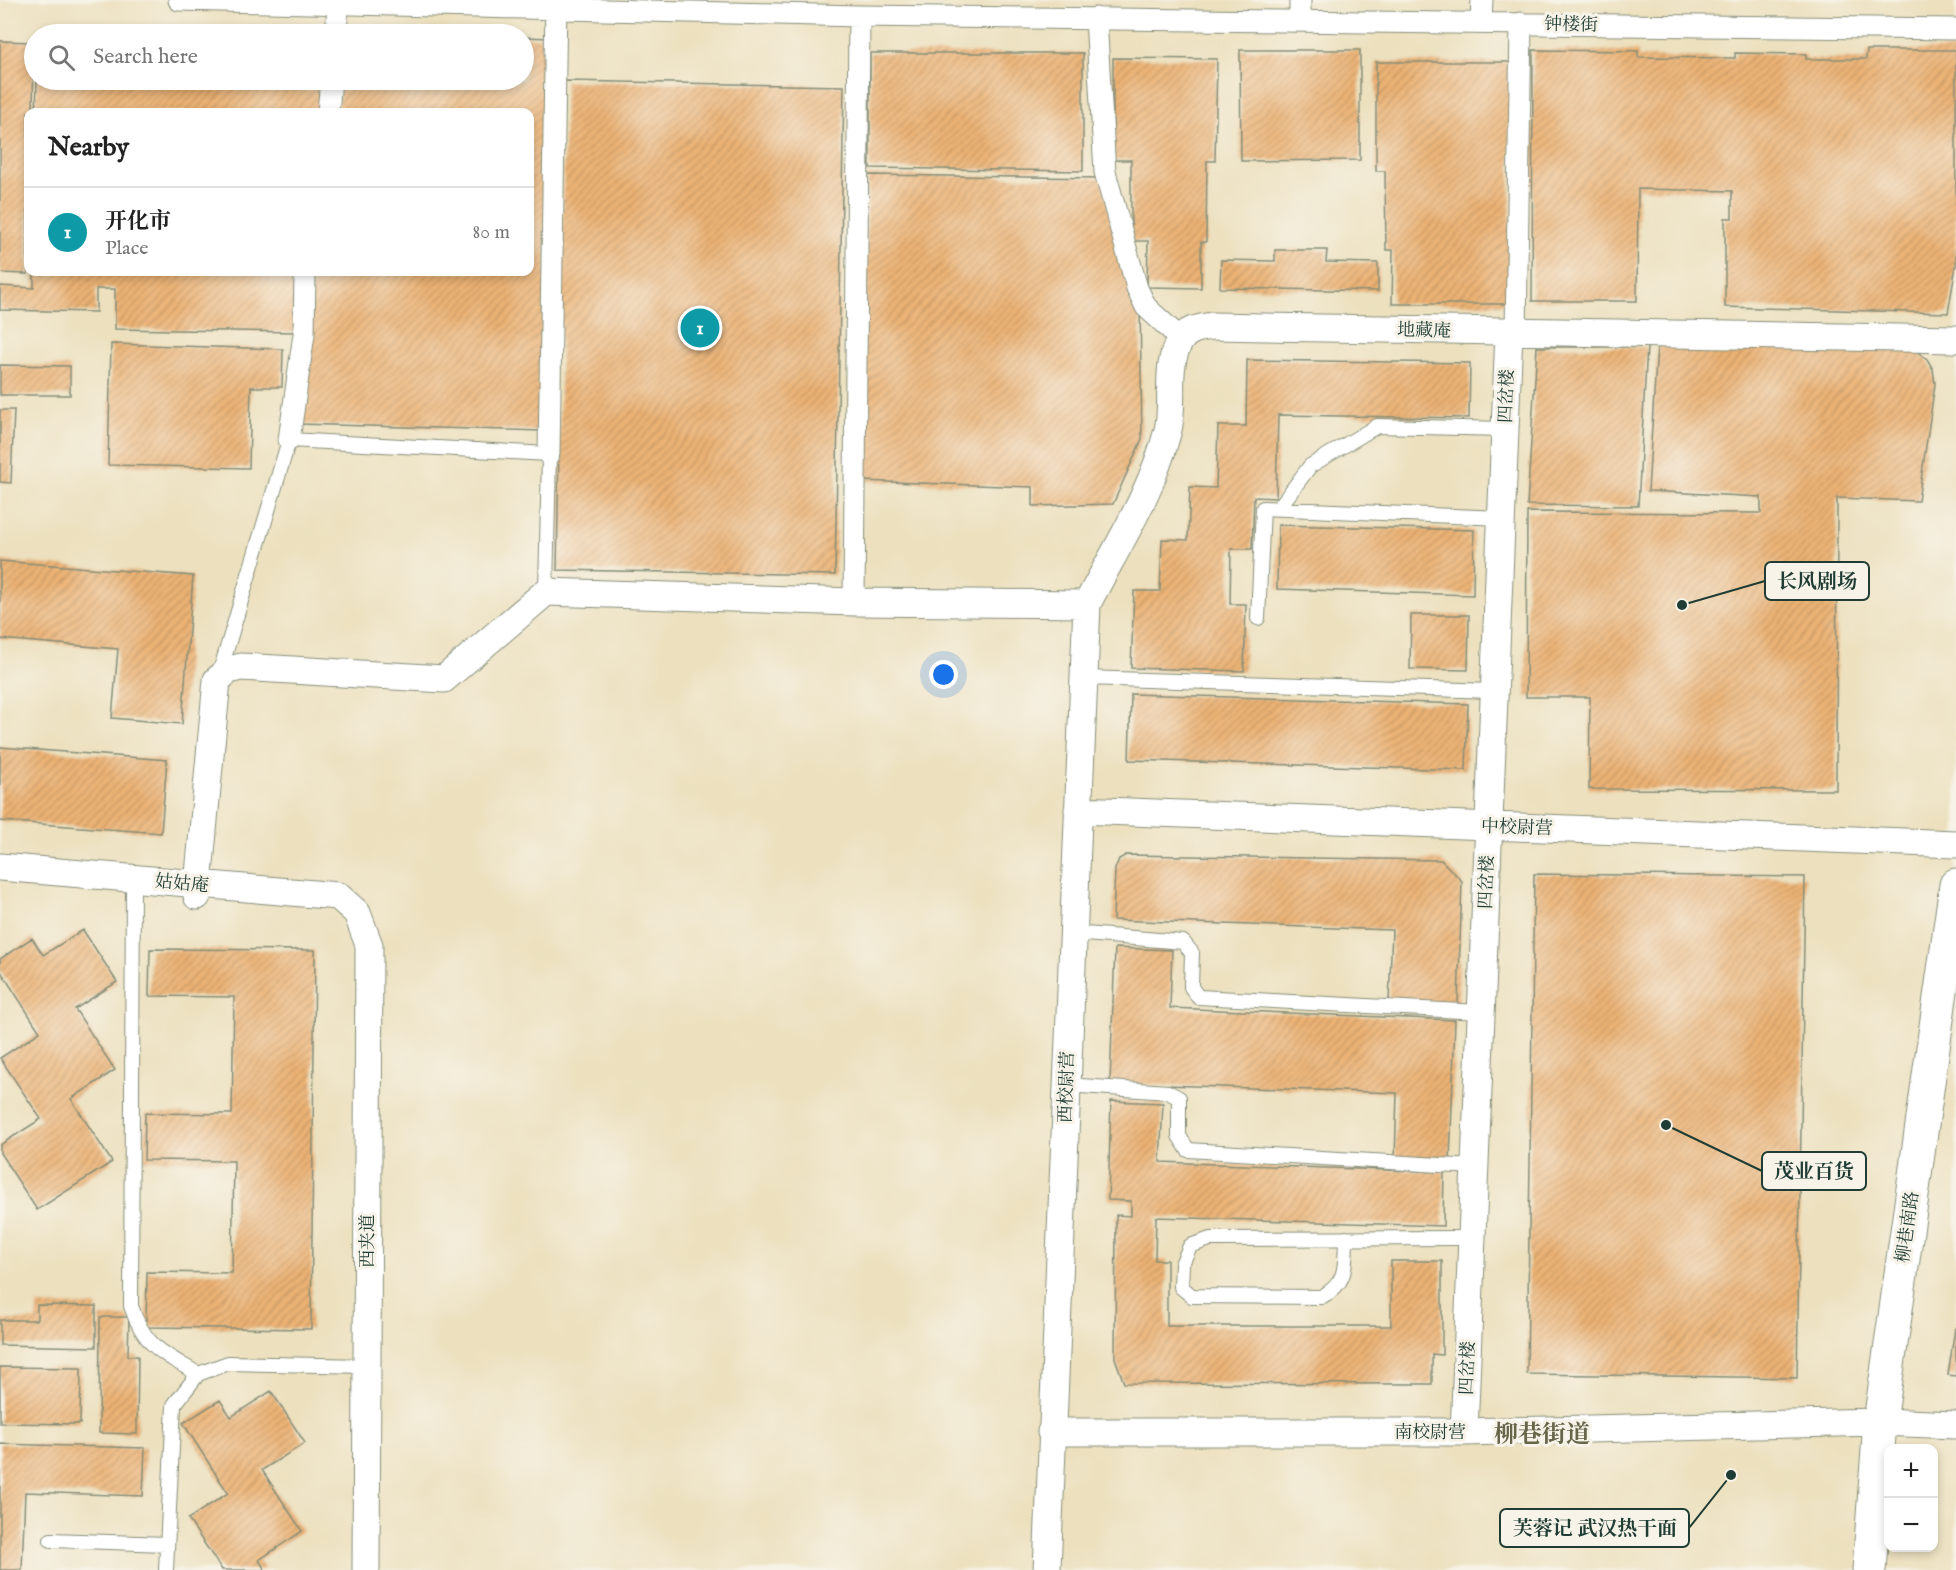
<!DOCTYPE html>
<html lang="en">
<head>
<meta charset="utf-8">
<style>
  :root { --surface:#fff; --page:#f2f2f2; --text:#222; --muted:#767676; --line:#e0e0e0; --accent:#0f766e }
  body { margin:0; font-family:"IM FELL English","Noto Serif SC",serif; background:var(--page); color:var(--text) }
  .controls { position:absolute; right:18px; bottom:18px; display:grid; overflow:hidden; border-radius:12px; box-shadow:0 3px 9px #0003 }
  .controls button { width:54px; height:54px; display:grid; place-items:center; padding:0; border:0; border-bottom:2px solid var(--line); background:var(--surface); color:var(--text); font:30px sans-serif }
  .you { position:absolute; left:944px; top:675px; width:21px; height:21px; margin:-15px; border:4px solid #fff; border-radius:50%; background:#1a73e8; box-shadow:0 0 0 9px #1a73e833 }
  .badge { display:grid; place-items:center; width:39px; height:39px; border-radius:50%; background:var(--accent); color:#fff; font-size:20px; font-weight:700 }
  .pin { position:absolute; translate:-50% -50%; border:3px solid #fff; box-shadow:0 2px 6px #0006 }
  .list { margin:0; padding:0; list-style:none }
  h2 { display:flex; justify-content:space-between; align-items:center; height:78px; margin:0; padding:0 24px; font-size:26px }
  h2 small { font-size:20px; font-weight:400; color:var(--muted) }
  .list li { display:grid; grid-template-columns:39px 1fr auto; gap:18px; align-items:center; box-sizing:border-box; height:90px; padding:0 24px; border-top:2px solid var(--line) }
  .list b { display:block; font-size:22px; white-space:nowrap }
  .list p { margin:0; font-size:20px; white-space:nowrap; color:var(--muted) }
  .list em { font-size:20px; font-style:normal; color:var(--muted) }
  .icon { flex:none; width:33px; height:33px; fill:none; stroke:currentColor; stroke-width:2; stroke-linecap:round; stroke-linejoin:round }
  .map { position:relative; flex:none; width:1956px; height:1570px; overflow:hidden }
  .search { position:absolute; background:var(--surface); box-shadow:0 3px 9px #0003; left:24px; top:24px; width:510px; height:66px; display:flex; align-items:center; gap:15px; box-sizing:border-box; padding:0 21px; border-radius:33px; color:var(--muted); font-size:22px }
  .panel { position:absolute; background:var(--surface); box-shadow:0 3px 9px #0003; left:24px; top:108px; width:510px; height:168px; border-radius:12px }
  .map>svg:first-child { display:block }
  .building { fill:url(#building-hatch) }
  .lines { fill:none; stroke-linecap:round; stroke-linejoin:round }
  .service-casing { stroke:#868e79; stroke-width:16 }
  .pedestrian-casing { stroke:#868e79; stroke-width:23 }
  .minor-casing { stroke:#868e79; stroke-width:29 }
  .tertiary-casing { stroke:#868e79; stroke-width:35 }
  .service { stroke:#fff; stroke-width:14 }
  .pedestrian { stroke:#fff; stroke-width:21 }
  .minor { stroke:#fff; stroke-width:27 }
  .tertiary { stroke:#fff; stroke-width:33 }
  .labels { text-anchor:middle; stroke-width:6; stroke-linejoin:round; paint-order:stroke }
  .street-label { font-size:18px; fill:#1f3d34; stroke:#f7f3e8 }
  .district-label { font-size:24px; font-weight:bold; fill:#67664b; stroke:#f7f3e8 }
  .leader { fill:none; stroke:#1f3d34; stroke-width:2 }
  .callout-dot { fill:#1f3d34; stroke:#f7f3e8; stroke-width:2 }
  .callout { fill:#f7f3e8; stroke:#1f3d34; stroke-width:2 }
  .callout-label { font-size:20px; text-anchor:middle; font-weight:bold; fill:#1f3d34 }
</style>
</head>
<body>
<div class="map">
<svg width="1956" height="1570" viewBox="0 0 1956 1570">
  <defs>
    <pattern id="building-hatch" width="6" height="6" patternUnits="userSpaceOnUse" patternTransform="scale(1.5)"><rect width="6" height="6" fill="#edb375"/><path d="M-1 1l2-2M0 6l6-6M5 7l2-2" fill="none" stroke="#bf9361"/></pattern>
  </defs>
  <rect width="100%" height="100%" fill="#f7f3e8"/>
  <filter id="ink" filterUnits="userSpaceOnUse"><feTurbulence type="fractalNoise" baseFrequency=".0167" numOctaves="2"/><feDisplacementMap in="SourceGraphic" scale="12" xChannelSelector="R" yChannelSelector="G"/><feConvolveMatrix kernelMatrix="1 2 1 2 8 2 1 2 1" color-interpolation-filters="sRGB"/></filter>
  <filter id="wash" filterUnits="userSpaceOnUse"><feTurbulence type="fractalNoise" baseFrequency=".008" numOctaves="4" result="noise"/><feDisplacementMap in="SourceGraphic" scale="24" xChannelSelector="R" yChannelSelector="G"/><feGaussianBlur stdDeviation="1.35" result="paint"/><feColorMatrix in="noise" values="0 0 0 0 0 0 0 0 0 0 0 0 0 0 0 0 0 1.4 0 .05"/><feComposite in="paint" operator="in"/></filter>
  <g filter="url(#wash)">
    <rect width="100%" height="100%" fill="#ece0be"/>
    <g id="blocks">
      <path class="building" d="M 524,37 L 550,38 L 543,431 L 298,424 L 312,272 L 530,272 L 530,112 L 338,112 L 341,80 L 524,80 Z
        M 0,41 L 34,42 L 33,112 L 28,112 L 28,274 L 0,273 Z
        M 1240,50 L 1360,50 L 1360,160 L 1241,161 Z
        M 1533,50 L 1638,51 L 1638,57 L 1735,58 L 1735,53 L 1806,54 L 1806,59 L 1866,59 L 1867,50 L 1956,50 L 1956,266 L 1948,313 L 1725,307 L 1725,218 L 1732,218 L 1732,191 L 1638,189 L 1637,301 L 1532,301 Z
        M 870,53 L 1083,53 L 1083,171 L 870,168 Z
        M 1113,58 L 1217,59 L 1215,161 L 1207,161 L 1206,242 L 1201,242 L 1201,288 L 1147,287 L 1148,241 L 1131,241 L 1131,160 L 1113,160 Z
        M 1376,62 L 1510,62 L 1511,304 L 1392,304 L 1393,250 L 1386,250 L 1385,171 L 1376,171 Z
        M 37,80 L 323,80 L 320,112 L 36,112 Z
        M 565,81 L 844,86 L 835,575 L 557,570 Z
        M 868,175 L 1101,178 L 1133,305 L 1140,306 L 1142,439 L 1113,504 L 1033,506 L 1033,487 L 861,481 Z
        M 1275,250 L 1327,250 L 1326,262 L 1378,263 L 1378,291 L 1220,288 L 1221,260 L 1275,261 Z
        M 34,272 L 299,272 L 298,332 L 115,329 L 115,289 L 96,289 L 96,312 L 0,310 L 0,286 L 34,288 Z
        M 111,344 L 283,349 L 282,387 L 251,387 L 249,468 L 108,465 Z
        M 1657,346 L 1915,350 L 1927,359 L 1933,369 L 1935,384 L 1918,501 L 1837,498 L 1836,790 L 1589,789 L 1590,697 L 1526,697 L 1527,512 L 1761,513 L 1761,497 L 1648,491 Z
        M 1537,347 L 1647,347 L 1638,506 L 1527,505 Z
        M 1247,360 L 1470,363 L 1469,418 L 1278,415 L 1276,498 L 1254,497 L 1252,549 L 1231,549 L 1230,604 L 1246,604 L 1244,671 L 1131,668 L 1134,591 L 1160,591 L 1162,539 L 1188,540 L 1190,487 L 1216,488 L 1218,426 L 1246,426 Z
        M 0,365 L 70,366 L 70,395 L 0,395 Z
        M 0,410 L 14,410 L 11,483 L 0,482 Z
        M 1278,525 L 1474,530 L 1473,595 L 1277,589 Z
        M 0,561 L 193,576 L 182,724 L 112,718 L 118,649 L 0,639 Z
        M 1411,615 L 1469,615 L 1468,670 L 1410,669 Z
        M 1131,694 L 1468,704 L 1466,770 L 1129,760 Z
        M 0,747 L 167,760 L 161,833 L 0,821 Z
        M 1126,855 L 1441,860 L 1462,881 L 1458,1004 L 1389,1002 L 1392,930 L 1113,920 L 1115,869 L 1119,859 Z
        M 1534,874 L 1805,877 L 1797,1378 L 1527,1374 Z
        M 83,930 L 117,982 L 75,1009 L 115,1070 L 71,1099 L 112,1162 L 37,1210 L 0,1153 L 0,1145 L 41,1119 L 0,1058 L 40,1032 L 0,970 L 0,959 L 32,938 L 43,955 Z
        M 1115,948 L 1172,950 L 1170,1008 L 1455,1020 L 1450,1161 L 1395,1159 L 1397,1093 L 1110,1083 Z
        M 150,949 L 315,950 L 311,1329 L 146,1327 L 147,1272 L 232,1273 L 234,1161 L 144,1160 L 145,1113 L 232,1114 L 234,997 L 149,996 Z
        M 1111,1101 L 1163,1103 L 1160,1162 L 1444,1172 L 1443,1226 L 1156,1217 L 1155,1260 L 1167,1260 L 1167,1326 L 1391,1326 L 1391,1261 L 1442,1261 L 1442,1355 L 1432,1354 L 1432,1384 L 1124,1383 L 1115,1358 L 1116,1215 L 1131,1216 L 1131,1201 L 1108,1200 Z
        M 37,1305 L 96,1306 L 96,1347 L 0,1345 L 0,1320 L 37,1320 Z
        M 100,1317 L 129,1317 L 128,1356 L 138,1356 L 137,1434 L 99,1433 Z
        M 1955,1328 L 1956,1328 L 1956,1376 L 1948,1375 Z
        M 0,1367 L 81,1368 L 80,1424 L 0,1423 Z
        M 271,1391 L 305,1443 L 262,1470 L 302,1531 L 259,1560 L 265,1570 L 222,1570 L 188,1519 L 228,1493 L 183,1423 L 220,1400 L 231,1417 Z
        M 0,1444 L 145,1448 L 143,1496 L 25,1492 L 22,1570 L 0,1570 Z"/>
    </g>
  </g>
  <g filter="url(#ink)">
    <use href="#blocks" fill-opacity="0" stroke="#868e79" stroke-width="1.5"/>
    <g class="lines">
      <defs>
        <path id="service" d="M 1278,509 L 1310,466 L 1377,426 L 1505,429
          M 1258,618 L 1263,508 L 1501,518
          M 219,675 L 289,440 L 549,454 L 546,592
          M 1084,678 L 1493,691
          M 133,879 L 131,1306 C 145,1348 163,1353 198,1374
          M 1073,933 L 1183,942 L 1192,953 L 1191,987 L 1198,997 L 1480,1012
          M 1066,1085 L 1168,1092 L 1179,1098 L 1179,1136 L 1188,1150 L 1474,1167
          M 1346,1238 C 1345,1266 1348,1283 1321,1297 L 1192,1296 L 1181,1287 L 1182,1264 L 1190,1246 L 1210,1239 L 1472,1238
          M 51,1540 L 167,1544
          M 166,1570 L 174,1405 L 198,1374 L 228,1363 L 367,1366"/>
        <path id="pedestrian" d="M 179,0 L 859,16 L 1956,29
          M 1096,18 L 1105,172 L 1137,288 L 1146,307 L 1181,339
          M 1300,20 L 1300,0
          M 1481,22 L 1482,0
          M 336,34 L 338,5
          M 328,112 L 331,80
          M 1516,332 L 1521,23
          M 289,440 L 304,334 L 305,272
          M 549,454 L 556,0
          M 854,602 L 859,16"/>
        <path id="minor" d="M 1078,810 L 1956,844
          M 0,867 L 338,896 L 357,913 L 369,945 L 366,1570
          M 197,896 L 217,680 L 229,670 L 241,667 L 444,679 L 546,592 L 854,602 L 1087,604
          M 1051,1432 L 1464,1432 L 1880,1422 L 1956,1425
          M 1464,1432 L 1509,332
          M 1047,1570 L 1087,604 C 1116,548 1152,493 1168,430 C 1175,402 1164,367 1180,341 C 1187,329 1200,328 1212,326 L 1956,339"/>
        <path id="tertiary" d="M 1869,1570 L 1880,1422 L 1956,885"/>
      </defs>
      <use href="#service" class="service-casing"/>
      <use href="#pedestrian" class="pedestrian-casing"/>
      <use href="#minor" class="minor-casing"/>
      <use href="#tertiary" class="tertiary-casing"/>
      <use href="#service" class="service"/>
      <use href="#pedestrian" class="pedestrian"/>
      <use href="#minor" class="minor"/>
      <use href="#tertiary" class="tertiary"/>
    </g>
  </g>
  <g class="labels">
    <g class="street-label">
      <text transform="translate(1571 24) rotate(1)" y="6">钟楼街</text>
      <text transform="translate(1424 330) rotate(1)" y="6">地藏庵</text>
      <text transform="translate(1506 396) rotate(-88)" y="6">四岔楼</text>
      <text transform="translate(1517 827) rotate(2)" y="6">中校尉营</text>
      <text transform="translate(1486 882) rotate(-88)" y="6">四岔楼</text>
      <text transform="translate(182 883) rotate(5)" y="6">姑姑庵</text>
      <text transform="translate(1066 1087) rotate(-88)" y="6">西校尉营</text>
      <text transform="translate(1907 1227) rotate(-82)" y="6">柳巷南路</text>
      <text transform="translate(367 1241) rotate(-90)" y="6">西夹道</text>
      <text transform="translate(1467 1368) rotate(-88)" y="6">四岔楼</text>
      <text x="1430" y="1438">南校尉营</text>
    </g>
    <g class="district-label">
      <text x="1542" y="1442">柳巷街道</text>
    </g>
  </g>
  <path class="leader" d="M1682 605L1765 581M1666 1125L1762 1171M1731 1475L1689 1528"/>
  <g class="callout-dot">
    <circle cx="1682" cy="605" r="6"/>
    <circle cx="1666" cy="1125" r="6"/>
    <circle cx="1731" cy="1475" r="6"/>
  </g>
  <g class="callout">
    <rect x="1765" y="562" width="104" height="38" rx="6"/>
    <rect x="1762" y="1152" width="104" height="38" rx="6"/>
    <rect x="1500" y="1509" width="189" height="38" rx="6"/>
  </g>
  <g class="callout-label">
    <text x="1817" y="588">长风剧场</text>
    <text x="1814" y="1178">茂业百货</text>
    <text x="1595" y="1535">芙蓉记 武汉热干面</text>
  </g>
</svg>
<div class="controls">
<button>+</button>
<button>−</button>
</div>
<div class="you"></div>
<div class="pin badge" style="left:700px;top:328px;background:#0f9aa8">1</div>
<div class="search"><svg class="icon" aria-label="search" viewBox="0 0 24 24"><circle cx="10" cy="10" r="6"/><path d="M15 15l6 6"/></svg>Search here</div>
<section class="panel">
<h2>Nearby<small></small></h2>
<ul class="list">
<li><span class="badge" style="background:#0f9aa8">1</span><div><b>开化市</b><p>Place</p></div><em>80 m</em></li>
</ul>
</section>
</div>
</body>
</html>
